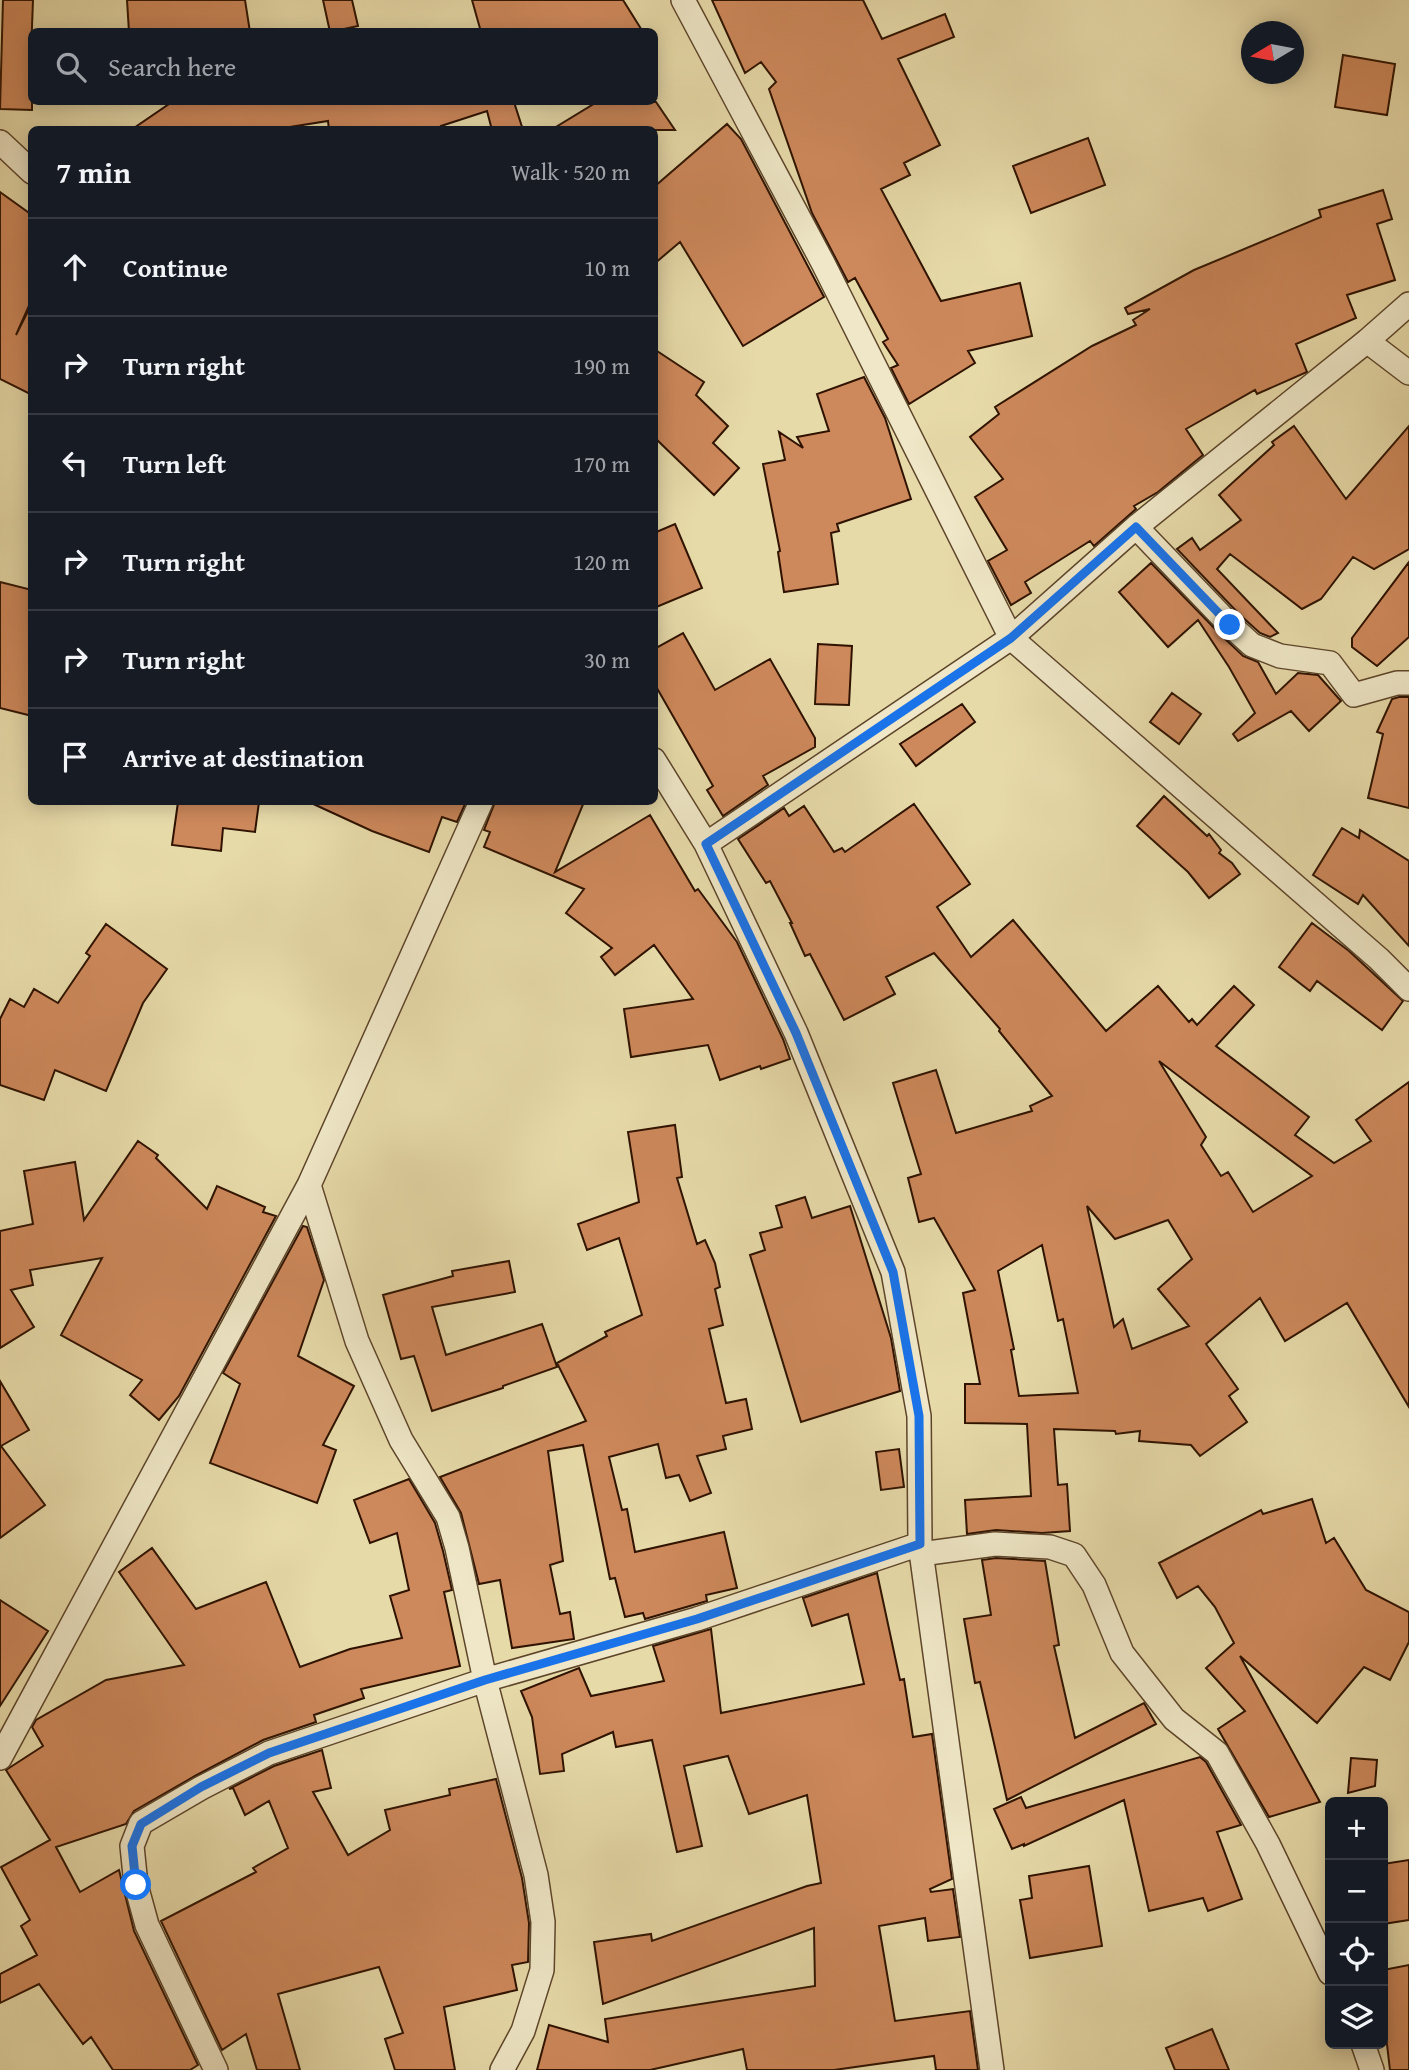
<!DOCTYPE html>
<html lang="en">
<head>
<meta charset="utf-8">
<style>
  :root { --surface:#171b24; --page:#242831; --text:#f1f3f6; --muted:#9ea1a6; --line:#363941 }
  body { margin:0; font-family:"Gentium Book Plus",serif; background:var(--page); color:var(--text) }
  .controls { position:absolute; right:21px; bottom:21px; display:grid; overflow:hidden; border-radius:10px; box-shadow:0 4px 18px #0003 }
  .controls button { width:63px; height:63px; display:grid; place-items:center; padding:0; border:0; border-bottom:2px solid var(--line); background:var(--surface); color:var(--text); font:35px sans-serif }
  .compass { position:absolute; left:1241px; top:21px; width:63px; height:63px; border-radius:50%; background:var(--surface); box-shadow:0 4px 18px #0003; rotate:260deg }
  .stop { position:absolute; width:21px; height:21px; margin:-16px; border:5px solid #1a73e8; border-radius:50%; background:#fff }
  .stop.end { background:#1a73e8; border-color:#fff; box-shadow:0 2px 7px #0008 }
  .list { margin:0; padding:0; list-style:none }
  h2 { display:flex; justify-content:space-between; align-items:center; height:91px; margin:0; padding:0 28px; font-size:30px }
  h2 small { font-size:23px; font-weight:400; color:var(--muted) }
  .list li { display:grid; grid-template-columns:46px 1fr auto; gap:21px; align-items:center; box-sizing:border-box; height:98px; padding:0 28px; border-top:2px solid var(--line) }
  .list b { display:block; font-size:26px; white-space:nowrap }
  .list em { font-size:23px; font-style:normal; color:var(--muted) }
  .icon { flex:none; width:38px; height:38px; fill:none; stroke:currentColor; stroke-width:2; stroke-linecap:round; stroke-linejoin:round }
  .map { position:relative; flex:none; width:1409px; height:2070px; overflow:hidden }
  .search { position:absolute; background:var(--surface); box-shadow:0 4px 18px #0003; left:28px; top:28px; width:630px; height:77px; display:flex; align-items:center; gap:18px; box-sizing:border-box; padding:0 24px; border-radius:10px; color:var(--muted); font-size:26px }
  .panel { position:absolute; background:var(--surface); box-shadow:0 4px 18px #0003; left:28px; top:126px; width:630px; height:679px; border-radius:10px }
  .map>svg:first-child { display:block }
  .building { fill:#cd885b; stroke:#2f1300; stroke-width:2; fill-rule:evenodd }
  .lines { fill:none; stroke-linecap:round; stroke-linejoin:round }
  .street-casing { stroke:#5d452a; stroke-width:26 }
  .street { stroke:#efe7c7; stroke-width:23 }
  .route { stroke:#1a73e8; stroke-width:9 }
</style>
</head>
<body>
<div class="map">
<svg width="1409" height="2070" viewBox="0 0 1409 2070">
  <rect width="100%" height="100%" fill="#e7daa9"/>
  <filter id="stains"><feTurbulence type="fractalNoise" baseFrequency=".00286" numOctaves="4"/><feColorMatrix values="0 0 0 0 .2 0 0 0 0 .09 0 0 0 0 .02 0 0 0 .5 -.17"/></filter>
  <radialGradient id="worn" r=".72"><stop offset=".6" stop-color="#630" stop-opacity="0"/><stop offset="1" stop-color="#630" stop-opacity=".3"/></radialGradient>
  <path class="building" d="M 3,0 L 33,0 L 30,80 L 32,80 L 32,110 L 0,109 Z
    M 127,0 L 245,0 L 250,32 L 129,32 Z
    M 323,0 L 352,0 L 358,26 L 330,32 Z
    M 472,0 L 623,0 L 643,32 L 481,32 Z
    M 712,0 L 863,0 L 882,39 L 945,14 L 954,37 L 898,59 L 940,145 L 904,163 L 910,175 L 881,189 L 941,301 L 1020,283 L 1032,336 L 968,351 L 975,363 L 909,404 L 891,368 L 898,365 L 883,342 L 888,339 L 855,278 L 848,282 L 812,213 L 769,89 L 776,82 L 761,62 L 745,73 Z
    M 1343,55 L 1395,64 L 1387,115 L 1335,107 Z
    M 172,102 L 514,102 L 523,130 L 492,130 L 487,111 L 441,126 L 442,130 L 329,130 L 328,121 L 271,130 L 131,130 Z
    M 597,102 L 656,102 L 675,130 L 551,130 Z
    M 727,124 L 741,139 L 824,297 L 743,346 L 680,242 L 654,264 L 654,187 Z
    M 1088,138 L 1105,185 L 1031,213 L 1013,166 Z
    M 1383,190 L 1392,219 L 1377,224 L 1395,280 L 1347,295 L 1356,318 L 1296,344 L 1307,372 L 1257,394 L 1255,390 L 1186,429 L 1203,455 L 1158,492 L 1134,506 L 1136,509 L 1094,546 L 1090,541 L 1025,582 L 1031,593 L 1011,605 L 988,561 L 1007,550 L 975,497 L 1003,479 L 970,437 L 999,414 L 995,407 L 1092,346 L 1136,325 L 1133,320 L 1150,309 L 1128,314 L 1125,308 L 1194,270 L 1321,217 L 1319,210 Z
    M 0,192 L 32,215 L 32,299 L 16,335 L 32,303 L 32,395 L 0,379 Z
    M 654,349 L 704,382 L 696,395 L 728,426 L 713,443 L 739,468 L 714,495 L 654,437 Z
    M 864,377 L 885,418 L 911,499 L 837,524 L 839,531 L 831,533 L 838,584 L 784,592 L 778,552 L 780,551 L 763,464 L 785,460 L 779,432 L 803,448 L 797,437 L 829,431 L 817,394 Z
    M 1294,426 L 1346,499 L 1409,426 L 1409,549 L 1374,569 L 1353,557 L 1321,599 L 1302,609 L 1230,554 L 1217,569 L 1278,633 L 1270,637 L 1260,633 L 1240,615 L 1177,549 L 1192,538 L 1200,550 L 1241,520 L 1219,495 L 1274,445 L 1272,442 Z
    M 675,524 L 702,588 L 654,608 L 654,533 Z
    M 1409,562 L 1409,637 L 1377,666 L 1352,647 L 1352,638 Z
    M 1151,563 L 1221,635 L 1243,656 L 1258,662 L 1276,694 L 1298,673 L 1318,675 L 1341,701 L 1309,731 L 1291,711 L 1238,741 L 1233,734 L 1255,713 L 1229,667 L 1198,620 L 1168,647 L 1119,592 Z
    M 0,582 L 32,590 L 32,716 L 0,708 Z
    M 683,633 L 715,690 L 770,659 L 815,738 L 815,747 L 763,776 L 768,785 L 723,816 L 707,790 L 713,786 L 654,683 L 654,649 Z
    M 818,644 L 852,646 L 849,705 L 815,704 Z
    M 1172,693 L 1201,714 L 1179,744 L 1150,722 Z
    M 1399,697 L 1409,697 L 1409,808 L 1368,798 L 1383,734 L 1377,732 L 1392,699 Z
    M 962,704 L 975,722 L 916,766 L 900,744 Z
    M 1164,796 L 1207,836 L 1209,834 L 1221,850 L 1219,853 L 1232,863 L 1240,874 L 1209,898 L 1188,872 L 1137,826 Z
    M 178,802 L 259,802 L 255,832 L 223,828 L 221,851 L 172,845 Z
    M 309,802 L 466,802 L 457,822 L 442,817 L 429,852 L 372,831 Z
    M 495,802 L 584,802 L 555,872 L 650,815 L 695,891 L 698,889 L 737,942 L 783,1039 L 790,1059 L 761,1069 L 760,1066 L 720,1080 L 708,1045 L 631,1057 L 624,1009 L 693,999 L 654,945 L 615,975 L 601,957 L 612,948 L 566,913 L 584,889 L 484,847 L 490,832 L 484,830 Z
    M 914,804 L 970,884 L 937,907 L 971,957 L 1013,920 L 1106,1031 L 1158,986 L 1189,1022 L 1192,1019 L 1197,1025 L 1234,986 L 1254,1005 L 1216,1046 L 1309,1117 L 1295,1135 L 1334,1163 L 1371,1141 L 1356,1120 L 1409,1082 L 1409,1407 L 1347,1303 L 1285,1341 L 1260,1298 L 1206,1344 L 1238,1389 L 1229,1396 L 1247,1422 L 1200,1456 L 1191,1445 L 1139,1441 L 1140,1431 L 1116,1434 L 1115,1431 L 1054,1429 L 1058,1485 L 1067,1484 L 1070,1531 L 1042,1533 L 996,1530 L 967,1534 L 965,1500 L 1031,1496 L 1027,1424 L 965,1423 L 965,1384 L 980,1384 L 963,1293 L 975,1290 L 934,1218 L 919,1222 L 908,1178 L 921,1174 L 893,1083 L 936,1070 L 956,1133 L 1032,1111 L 1030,1106 L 1052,1096 L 999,1031 L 1000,1029 L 934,953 L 886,977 L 895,994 L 844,1020 L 810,954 L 805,956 L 790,923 L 792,923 L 770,881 L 766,883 L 738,839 L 784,808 L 789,816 L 804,806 L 834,852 L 842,848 L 845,852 ZM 1159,1061 L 1214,1103 L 1312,1176 L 1253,1212 L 1228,1172 L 1221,1176 L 1201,1145 L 1206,1137 ZM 1087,1206 L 1115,1239 L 1168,1220 L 1192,1259 L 1158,1289 L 1189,1326 L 1132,1349 L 1123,1319 L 1114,1327 ZM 1042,1245 L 1058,1321 L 1063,1319 L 1078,1393 L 1019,1396 L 1011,1350 L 1014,1349 L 998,1271 Z
    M 1342,828 L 1359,838 L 1360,830 L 1409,861 L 1409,946 L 1363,895 L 1358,904 L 1313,875 Z
    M 1312,923 L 1349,951 L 1403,1001 L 1382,1030 L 1317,981 L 1310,991 L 1279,967 Z
    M 106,924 L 167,969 L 143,1003 L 106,1091 L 55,1070 L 44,1100 L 0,1085 L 0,1019 L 10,999 L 24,1007 L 34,989 L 58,1003 L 90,956 L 86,953 Z
    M 675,1125 L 682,1177 L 677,1178 L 697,1244 L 705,1240 L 715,1263 L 720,1287 L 715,1289 L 723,1325 L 709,1329 L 726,1403 L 746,1399 L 752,1429 L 723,1436 L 726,1449 L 697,1456 L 711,1493 L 690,1501 L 679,1475 L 666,1478 L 658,1444 L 609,1457 L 622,1510 L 627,1509 L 635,1552 L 724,1532 L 737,1588 L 706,1595 L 707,1601 L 645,1619 L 643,1613 L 625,1617 L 615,1578 L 610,1579 L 583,1445 L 548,1451 L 563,1561 L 550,1565 L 560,1614 L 570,1612 L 574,1639 L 512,1648 L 500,1580 L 479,1584 L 461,1513 L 440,1477 L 586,1421 L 557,1363 L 607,1336 L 605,1332 L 642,1315 L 619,1238 L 587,1250 L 578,1224 L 639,1202 L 628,1132 Z
    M 138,1141 L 158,1155 L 156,1158 L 207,1209 L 217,1186 L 265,1207 L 263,1212 L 276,1216 L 179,1396 L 159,1420 L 130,1395 L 142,1380 L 61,1335 L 102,1258 L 30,1270 L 33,1285 L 11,1290 L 34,1327 L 0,1348 L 0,1231 L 33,1224 L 24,1171 L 75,1162 L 84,1220 Z
    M 805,1197 L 812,1218 L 850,1206 L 891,1338 L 900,1391 L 801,1422 L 750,1255 L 765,1250 L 760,1233 L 782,1227 L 776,1206 Z
    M 303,1226 L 307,1227 L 324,1280 L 298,1356 L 354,1386 L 323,1445 L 336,1450 L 317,1503 L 210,1463 L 240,1384 L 223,1373 Z
    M 509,1261 L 515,1292 L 432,1307 L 446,1355 L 542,1324 L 557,1367 L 503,1386 L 503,1388 L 432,1411 L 414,1356 L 401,1359 L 383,1295 L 453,1276 L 452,1271 Z
    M 0,1381 L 29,1430 L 1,1446 L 45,1505 L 0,1538 Z
    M 899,1449 L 904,1487 L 881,1490 L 876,1452 Z
    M 409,1479 L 435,1523 L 443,1551 L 452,1590 L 444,1592 L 460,1666 L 361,1689 L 364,1698 L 314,1715 L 316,1722 L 263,1740 L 195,1776 L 134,1811 L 126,1824 L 56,1847 L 80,1892 L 119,1870 L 134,1931 L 198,2065 L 190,2070 L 113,2070 L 91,2037 L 83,2044 L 39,1984 L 0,2003 L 0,1974 L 37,1955 L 21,1926 L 30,1920 L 1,1867 L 50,1840 L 6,1770 L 43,1746 L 32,1727 L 36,1720 L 106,1680 L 184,1665 L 119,1572 L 152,1548 L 196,1609 L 266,1582 L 300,1667 L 350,1649 L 402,1638 L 390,1596 L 409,1590 L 397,1533 L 370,1543 L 354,1500 Z
    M 1312,1499 L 1326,1543 L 1334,1538 L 1366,1590 L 1409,1612 L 1409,1642 L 1390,1680 L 1364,1667 L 1317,1723 L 1240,1656 L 1320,1802 L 1269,1817 L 1218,1729 L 1245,1711 L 1206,1668 L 1234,1643 L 1215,1607 L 1198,1586 L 1177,1598 L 1159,1563 L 1261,1510 L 1263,1514 Z
    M 996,1558 L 1045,1561 L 1059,1645 L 1054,1646 L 1075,1738 L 1144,1703 L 1156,1724 L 1007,1800 L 980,1682 L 975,1683 L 964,1619 L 991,1615 L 982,1560 Z
    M 877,1573 L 900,1680 L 904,1679 L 913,1737 L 932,1734 L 952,1879 L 930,1889 L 931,1892 L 953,1889 L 960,1937 L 928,1941 L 925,1918 L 879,1926 L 895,2021 L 970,2011 L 978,2070 L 936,2070 L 934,2056 L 834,2070 L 747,2070 L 743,2049 L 650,2070 L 537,2070 L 549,2025 L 608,2042 L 605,2019 L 815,1986 L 814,1928 L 603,2004 L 594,1942 L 651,1934 L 652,1941 L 807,1886 L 821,1883 L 807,1795 L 749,1814 L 728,1756 L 684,1766 L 702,1846 L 677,1852 L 652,1740 L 616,1747 L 613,1732 L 562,1754 L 564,1771 L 540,1774 L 532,1717 L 521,1691 L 579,1668 L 591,1696 L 664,1681 L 653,1646 L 711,1629 L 721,1713 L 864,1684 L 848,1614 L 812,1626 L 803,1598 Z
    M 0,1600 L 48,1631 L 0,1706 Z
    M 322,1750 L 331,1788 L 313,1792 L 348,1855 L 390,1830 L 385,1810 L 450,1795 L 449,1789 L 496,1779 L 522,1878 L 529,1923 L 528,1962 L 512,1965 L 517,1990 L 444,2007 L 455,2070 L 395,2070 L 385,2039 L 403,2033 L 379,1967 L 278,1994 L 300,2070 L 257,2070 L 246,2034 L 222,2050 L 161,1921 L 256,1872 L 253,1868 L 288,1848 L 269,1801 L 245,1815 L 233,1788 L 229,1789 L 274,1766 Z
    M 1200,1757 L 1206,1762 L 1241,1825 L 1217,1832 L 1242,1899 L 1208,1911 L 1203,1898 L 1149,1911 L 1124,1800 L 1024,1846 L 1024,1844 L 1012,1849 L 994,1809 L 1021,1797 L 1026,1808 Z
    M 1351,1758 L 1377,1760 L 1375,1786 L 1348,1793 Z
    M 1409,1860 L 1409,1920 L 1383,1924 L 1383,1864 Z
    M 1089,1866 L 1102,1946 L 1030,1958 L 1020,1900 L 1032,1898 L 1029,1876 Z
    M 1409,1965 L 1409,2070 L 1390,2070 L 1383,2011 L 1383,1970 Z
    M 1212,2029 L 1229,2070 L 1175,2070 L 1166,2048 Z"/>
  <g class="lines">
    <defs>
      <path id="street" d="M 683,0 L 823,263 L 1011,638 L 1379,959 L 1409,989
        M 0,142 L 32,172
        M 1367,341 L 1409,373
        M 1136,527 L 1230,625 L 1252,645 L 1280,656 L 1330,663 L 1354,695 L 1397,683 L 1409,683
        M 654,760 L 706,844 L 796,1033 L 893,1272 L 919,1416 L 920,1544 L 992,2070
        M 706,844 L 1011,638 L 1136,527 L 1367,341 L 1409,304
        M 309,1185 L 357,1341 L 401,1440 L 448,1517 L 457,1548 L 485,1680 L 536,1875 L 543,1922 L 542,1970 L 523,2031 L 502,2070
        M 921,1554 L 995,1544 L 1050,1547 L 1074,1555 L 1094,1585 L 1122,1653 L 1174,1719 L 1217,1753 L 1268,1844 L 1330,1973
        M 0,1758 L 309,1185 L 481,802
        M 1363,2044 L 1372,2070
        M 216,2070 L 147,1925 L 136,1885 L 132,1846 L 141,1823 L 201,1788 L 269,1753 L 485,1680 L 697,1619 L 920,1544"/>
    </defs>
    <use href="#street" class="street-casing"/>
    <use href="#street" class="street"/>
  </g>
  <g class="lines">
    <path class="route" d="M 136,1885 L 132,1846 L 141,1824 L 201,1787 L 269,1753 L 485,1680 L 697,1619 L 920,1544 L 919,1416 L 893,1272 L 796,1033 L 706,844 L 1011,638 L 1136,527 L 1230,625"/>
  </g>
  <rect width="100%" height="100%" filter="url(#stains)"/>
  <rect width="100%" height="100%" fill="url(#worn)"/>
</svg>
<div class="controls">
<button>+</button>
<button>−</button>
<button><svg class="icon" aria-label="locate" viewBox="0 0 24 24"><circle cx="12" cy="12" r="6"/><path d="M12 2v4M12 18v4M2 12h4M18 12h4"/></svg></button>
<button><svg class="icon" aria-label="layers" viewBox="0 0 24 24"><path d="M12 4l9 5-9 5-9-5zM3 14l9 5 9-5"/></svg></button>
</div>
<svg class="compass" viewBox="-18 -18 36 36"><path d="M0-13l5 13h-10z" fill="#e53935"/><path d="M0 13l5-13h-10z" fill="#9ea1a6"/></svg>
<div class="stop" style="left:136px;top:1885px"></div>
<div class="stop end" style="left:1230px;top:625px"></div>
<div class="search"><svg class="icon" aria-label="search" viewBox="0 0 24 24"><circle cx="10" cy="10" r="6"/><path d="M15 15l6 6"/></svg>Search here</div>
<section class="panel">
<h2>7 min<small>Walk · 520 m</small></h2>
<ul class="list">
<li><svg class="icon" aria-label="ahead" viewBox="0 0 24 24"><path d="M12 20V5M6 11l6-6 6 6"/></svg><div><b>Continue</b></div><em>10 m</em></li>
<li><svg class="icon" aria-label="right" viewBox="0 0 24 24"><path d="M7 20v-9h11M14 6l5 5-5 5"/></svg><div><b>Turn right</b></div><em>190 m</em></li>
<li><svg class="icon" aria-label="left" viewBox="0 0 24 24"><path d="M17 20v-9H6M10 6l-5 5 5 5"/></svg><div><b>Turn left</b></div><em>170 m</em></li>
<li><svg class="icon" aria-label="right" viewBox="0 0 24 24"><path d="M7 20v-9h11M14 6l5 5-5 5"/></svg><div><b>Turn right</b></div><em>120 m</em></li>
<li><svg class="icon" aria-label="right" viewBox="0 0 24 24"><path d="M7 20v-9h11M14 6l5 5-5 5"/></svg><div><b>Turn right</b></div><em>30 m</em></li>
<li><svg class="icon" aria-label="arrive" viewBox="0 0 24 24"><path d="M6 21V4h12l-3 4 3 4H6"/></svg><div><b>Arrive at destination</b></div></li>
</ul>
</section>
</div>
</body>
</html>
